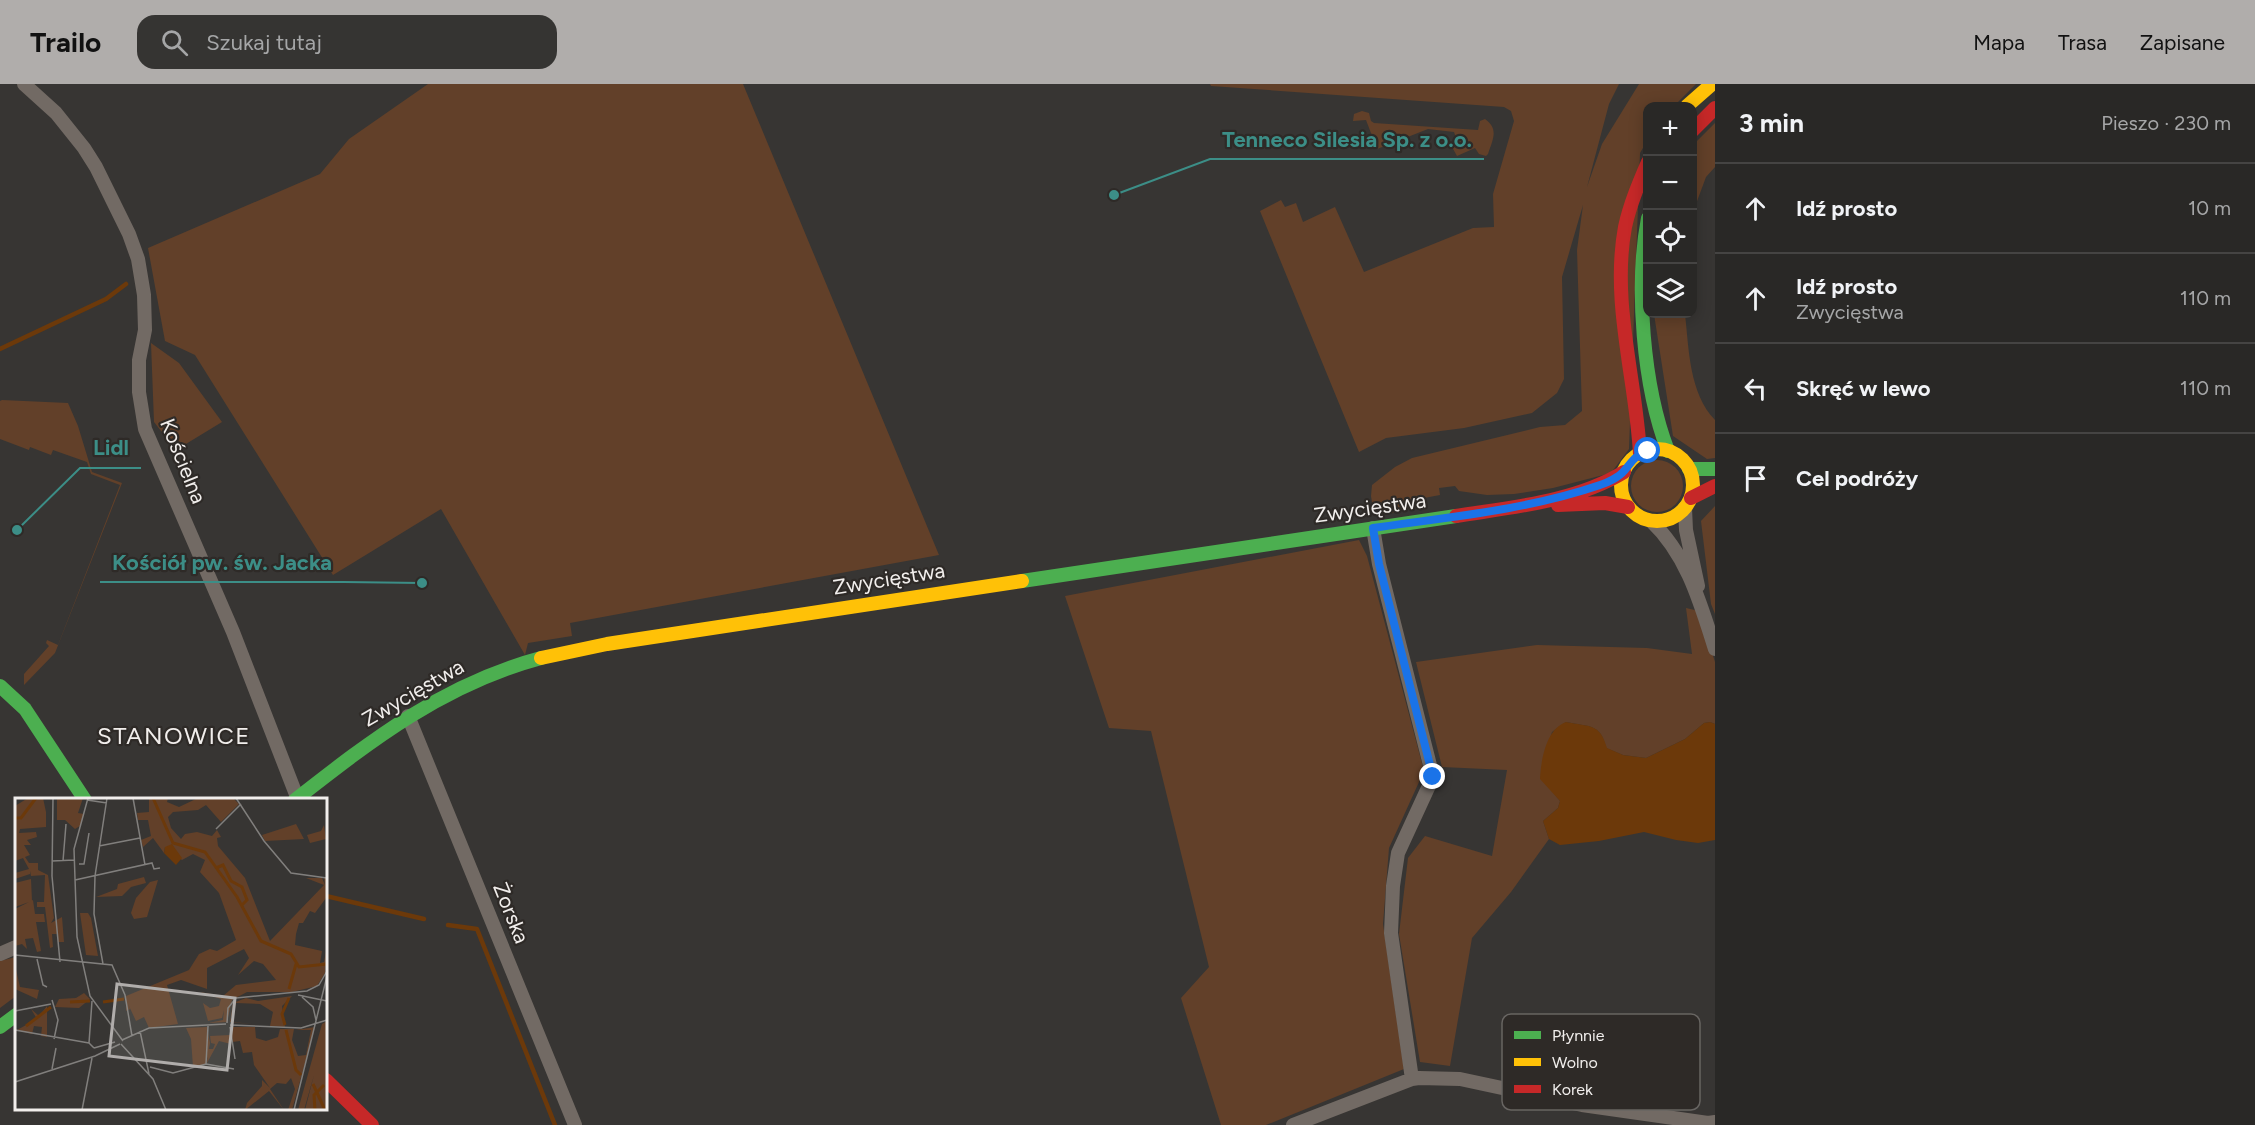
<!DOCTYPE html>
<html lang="pl">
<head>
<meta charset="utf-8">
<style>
  :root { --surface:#292826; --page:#353432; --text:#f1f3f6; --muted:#a5a6a7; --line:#454443; --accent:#b0adab }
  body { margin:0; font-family:Figtree,sans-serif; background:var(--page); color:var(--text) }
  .controls { position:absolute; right:18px; top:18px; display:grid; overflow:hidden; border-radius:12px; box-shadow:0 3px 15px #0003 }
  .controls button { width:54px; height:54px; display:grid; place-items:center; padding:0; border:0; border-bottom:2px solid var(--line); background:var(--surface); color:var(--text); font:30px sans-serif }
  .stop { position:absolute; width:18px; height:18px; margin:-14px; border:4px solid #1a73e8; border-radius:50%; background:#fff }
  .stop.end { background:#1a73e8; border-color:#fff; box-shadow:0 2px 6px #0008 }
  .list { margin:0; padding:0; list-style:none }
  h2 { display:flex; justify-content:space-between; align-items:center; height:78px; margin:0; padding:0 24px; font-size:26px }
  h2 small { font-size:20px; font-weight:400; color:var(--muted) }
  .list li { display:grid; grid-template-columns:39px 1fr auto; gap:18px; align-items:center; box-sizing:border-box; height:90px; padding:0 24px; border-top:2px solid var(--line) }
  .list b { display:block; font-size:22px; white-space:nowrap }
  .list p { margin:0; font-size:20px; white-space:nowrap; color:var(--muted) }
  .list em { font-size:20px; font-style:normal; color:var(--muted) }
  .icon { flex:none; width:33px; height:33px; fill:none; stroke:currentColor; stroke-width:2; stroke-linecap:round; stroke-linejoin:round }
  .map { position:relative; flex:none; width:1715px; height:1041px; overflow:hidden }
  header { display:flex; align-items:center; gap:36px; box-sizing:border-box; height:84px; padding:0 30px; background:var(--accent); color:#111 }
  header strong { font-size:28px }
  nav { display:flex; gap:33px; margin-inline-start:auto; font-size:21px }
  .search { width:420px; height:54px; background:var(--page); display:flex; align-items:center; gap:15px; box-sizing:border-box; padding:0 21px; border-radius:18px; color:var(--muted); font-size:22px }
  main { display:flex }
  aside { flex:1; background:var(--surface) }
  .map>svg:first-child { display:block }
  .green { fill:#624029 }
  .water { fill:#6c390a }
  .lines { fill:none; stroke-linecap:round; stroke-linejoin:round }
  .stream { stroke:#6c390a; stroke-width:4.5 }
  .street { stroke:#726a64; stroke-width:14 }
  .fast { stroke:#4caf50; stroke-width:14 }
  .slow { stroke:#ffc107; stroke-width:14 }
  .jam { stroke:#c62828; stroke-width:14 }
  .route { stroke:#1a73e8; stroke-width:8 }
  .labels { text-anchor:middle; stroke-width:4.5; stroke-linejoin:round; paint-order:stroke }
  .street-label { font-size:21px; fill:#f1eeec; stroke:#2e2a27 }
  .quarter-label { font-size:24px; letter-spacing:1.5px; fill:#f1eeec; stroke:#2e2a27 }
  .inset-river { fill:none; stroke:#6c390a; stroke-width:3 }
  .inset-road { fill:none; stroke:#817f7d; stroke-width:1.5 }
  .view { fill:#b0adab; fill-opacity:0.15; stroke:#b0adab; stroke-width:3 }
  .inset-edge { fill:none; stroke:#f1eeec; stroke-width:3 }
  .key { fill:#2e2a27; stroke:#686562; stroke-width:1.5 }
  .key-label { font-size:16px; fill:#f1eeec }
  .leader { fill:none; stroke:#3c8e87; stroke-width:2 }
  .callout-dot { fill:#3c8e87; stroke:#2e2a27; stroke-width:2 }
  .callout-label { font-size:22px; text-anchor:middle; font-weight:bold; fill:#3c8e87; stroke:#2e2a27; stroke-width:4.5; stroke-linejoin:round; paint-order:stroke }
</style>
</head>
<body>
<header>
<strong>Trailo</strong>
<div class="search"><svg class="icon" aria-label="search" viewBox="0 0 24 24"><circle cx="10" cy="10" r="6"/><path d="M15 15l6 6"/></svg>Szukaj tutaj</div>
<nav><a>Mapa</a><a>Trasa</a><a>Zapisane</a></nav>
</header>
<main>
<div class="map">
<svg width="1715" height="1041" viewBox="0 0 1715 1041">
  <rect width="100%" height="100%" fill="#373533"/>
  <path class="green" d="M 428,0 L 743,0 L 939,471 L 570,539 L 572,552 L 528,559 L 525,571 L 441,425 L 333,491 L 195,271 L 165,257 L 148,164 L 320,90 L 349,55 Z
    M 1210,0 L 1619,0 L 1609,20 L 1587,103 L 1602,60 L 1639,0 L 1696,0 L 1674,22 L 1648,22 L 1647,57 L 1640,69 L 1629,365 L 1611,389 L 1553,404 L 1514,410 L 1487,411 L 1459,407 L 1455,402 L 1439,404 L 1440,411 L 1424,414 L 1392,429 L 1374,431 L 1371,412 L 1372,401 L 1395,383 L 1412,374 L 1540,343 L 1565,341 L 1582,327 L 1577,166 L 1583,121 L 1562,193 L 1564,295 L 1557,309 L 1532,329 L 1464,344 L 1386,354 L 1359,368 L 1260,127 L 1281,116 L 1285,123 L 1296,119 L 1303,138 L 1335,123 L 1364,188 L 1473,144 L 1494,143 L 1493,110 L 1514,37 L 1511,27 L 1504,23 L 1211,2 Z
    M 1362,27 L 1369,29 L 1371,37 L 1374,39 L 1478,46 L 1480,37 L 1485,35 C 1499,45 1493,55 1488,70 L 1486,72 L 1479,70 L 1475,64 L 1457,72 L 1452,63 L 1458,59 L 1454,48 L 1428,45 L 1377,65 L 1366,36 L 1353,37 L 1354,30 Z
    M 1715,39 L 1715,83 L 1706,93 L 1693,128 L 1693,61 Z
    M 1654,230 L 1685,230 C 1689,265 1689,309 1715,336 L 1715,374 L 1707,375 L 1673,352 Z
    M 151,259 L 179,279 L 222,338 L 176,366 L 154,338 Z
    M 2,316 L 68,319 L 78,342 L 92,388 L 122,399 L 55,569 L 24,601 L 24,590 L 49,562 L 46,559 L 47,556 L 58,561 L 120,401 L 91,390 L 87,378 L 53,366 L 51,371 L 30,363 L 29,366 L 0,355 L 0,317 Z
    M1631 402a26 26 0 1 1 52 0a26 26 0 1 1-52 0Z
    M 1715,422 L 1715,530 L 1711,520 L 1701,437 Z
    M 1359,456 L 1367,472 L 1424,687 L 1389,764 L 1383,840 L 1404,985 L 1266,1041 L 1221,1041 L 1181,914 L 1209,883 L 1151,647 L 1109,644 L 1065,512 Z
    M 1686,524 L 1699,527 L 1715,578 L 1715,640 L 1710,638 L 1704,639 L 1685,655 L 1646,674 L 1623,671 L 1606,664 C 1601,639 1588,643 1566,638 L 1552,648 L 1549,659 L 1551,706 L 1560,717 L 1558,724 L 1543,737 L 1549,755 L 1511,808 L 1472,854 L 1450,982 L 1420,978 L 1399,850 L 1408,774 L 1425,752 L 1492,772 L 1507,686 L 1442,683 L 1416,578 L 1537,561 L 1647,564 L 1692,570 Z
    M 16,873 L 16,912 L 0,924 L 0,877 Z"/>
  <path class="water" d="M 1566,638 C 1590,643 1600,639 1607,664 L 1623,671 L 1646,674 L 1685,655 L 1704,639 L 1710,638 L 1715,640 L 1715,756 L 1698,759 L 1676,756 L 1644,748 L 1599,757 L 1560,761 L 1549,755 L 1543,737 L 1558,724 L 1560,717 L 1540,695 C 1541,676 1546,645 1566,638 Z"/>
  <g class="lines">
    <path class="stream" d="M 0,265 L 106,215 L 126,200
      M 326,812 L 424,835
      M 448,841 L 477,845 L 555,1041"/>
    <path class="street" d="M 24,0 L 56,29 L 84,64 L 96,83 L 129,150 L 138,175 L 144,211 L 145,246 L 139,276 L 139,308 L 145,345 L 233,548 L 297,713
      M 1685,424 L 1686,446 L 1698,502
      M 1651,437 C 1687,471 1700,518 1715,565
      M 1373,444 L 1379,480 L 1433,693 L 1398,769 L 1393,802 L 1391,849 L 1412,995
      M 408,632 L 575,1041
      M 0,870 L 16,863
      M 1293,1041 L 1412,995 L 1419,994 L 1460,995 L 1582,1021 L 1708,1039 L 1715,1038"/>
    <path class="fast" d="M 1648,134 C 1635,202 1643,302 1668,367
      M 1689,385 L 1715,385
      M 1022,497 L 1456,432
      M 0,602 L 25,625 L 85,716
      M 295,716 C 373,655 444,600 541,574
      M 0,943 L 16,931"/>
    <path class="slow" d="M 1687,22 L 1712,0
      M1621 401a36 36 0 1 1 72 0a36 36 0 1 1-72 0Z
      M 541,574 L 607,560 L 1022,497"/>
    <path class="jam" d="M 1692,47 L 1715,24
      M 1640,370 C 1636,295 1611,218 1625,143 C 1630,120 1639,99 1648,78
      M 1691,414 L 1715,402
      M 1558,421 L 1605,419 L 1628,423
      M 1456,432 C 1512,423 1575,418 1624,388
      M 326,996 L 372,1041"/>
  </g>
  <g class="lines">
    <path class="route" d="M 1433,693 L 1379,480 L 1373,444 C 1449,433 1527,426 1600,401 C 1607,399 1619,393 1624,387 C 1632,378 1635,371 1648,367"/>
  </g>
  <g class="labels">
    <g class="street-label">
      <text transform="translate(183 377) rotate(68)" y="7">Kościelna</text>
      <text transform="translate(1370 424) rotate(-8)" y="7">Zwycięstwa</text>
      <text transform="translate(889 495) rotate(-9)" y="7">Zwycięstwa</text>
      <text transform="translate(413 609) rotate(-30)" y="7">Zwycięstwa</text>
      <text transform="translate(511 829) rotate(68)" y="7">Żorska</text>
    </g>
    <g class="quarter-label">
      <text x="174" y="660">STANOWICE</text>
    </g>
  </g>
  <g transform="translate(15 714)">
    <rect width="312" height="312" fill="#373533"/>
    <path d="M 13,0 L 28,0 L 31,14 L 31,29 L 5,31 L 4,35 L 21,34 L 22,39 L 12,42 L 16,47 L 9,47 L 15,57 L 10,59 L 14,65 L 23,65 L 23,72 L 33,77 L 39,120 L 36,125 L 47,119 L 49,144 L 43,144 L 42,136 L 37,136 L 38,149 L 35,150 L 30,109 L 22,109 L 22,104 L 29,104 L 30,77 L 16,78 L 15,73 L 15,76 L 0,81 L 0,75 L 14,71 L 8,60 L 0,63 L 0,8 ZM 68,0 L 63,15 L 69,16 L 65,28 L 60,31 L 50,22 L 42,22 L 42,1 ZM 134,0 L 153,0 L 152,4 L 164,9 L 183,0 L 218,0 L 224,6 L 206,24 L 191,7 L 183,12 L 158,14 L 153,19 L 156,30 L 166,41 L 170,36 L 182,34 L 197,38 L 202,32 L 206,39 L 202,40 L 203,48 L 230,80 L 255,143 L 309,87 L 291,80 L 307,80 L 310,87 L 309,80 L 312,80 L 311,100 L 300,115 L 295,113 L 288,125 L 284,125 L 281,136 L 280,147 L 307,153 L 305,165 L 309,164 L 312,149 L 310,175 L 302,188 L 277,194 L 232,194 L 217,202 L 212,224 L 193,225 L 208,222 L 209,212 L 207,220 L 193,223 L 188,205 L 195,210 L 204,208 L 206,201 L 185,194 L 208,198 L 221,187 L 261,182 L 248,166 L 239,163 L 223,177 L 234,160 L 229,151 L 192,170 L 192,191 L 166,182 L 152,187 L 163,226 L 134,230 L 129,219 L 121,223 L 113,206 L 115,211 L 111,213 L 111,198 L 174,172 L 184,156 L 195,151 L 202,153 L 221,142 L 204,95 L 185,74 L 190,62 L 178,56 L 167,62 L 150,49 L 149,55 L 138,40 L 128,49 L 126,42 L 136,38 L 133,22 L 123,22 L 122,15 L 134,14 ZM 281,26 L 289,41 L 250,43 L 247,37 ZM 309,27 L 311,41 L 295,45 L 292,37 L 306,33 ZM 129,79 L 131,85 L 116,89 L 107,98 L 81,99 L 102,91 L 103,86 ZM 16,81 L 17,103 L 0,109 L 0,85 ZM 143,82 L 132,119 L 119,121 L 116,115 L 121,100 L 135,84 ZM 18,102 L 20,116 L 29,116 L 30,124 L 21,124 L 26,153 L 22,154 L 18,140 L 10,141 L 12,151 L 7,146 L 0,148 L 0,111 ZM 65,115 L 73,115 L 76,120 L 83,158 L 71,157 ZM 0,167 L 5,189 L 24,192 L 22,201 L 0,191 ZM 69,195 L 75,201 L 64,210 L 40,209 L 44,201 L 61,200 ZM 277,198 L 267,208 L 270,229 L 255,228 L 258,214 L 245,206 L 221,205 L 216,220 L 218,224 L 247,227 L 215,224 L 218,205 L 231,200 L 243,203 ZM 32,208 L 32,239 L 26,238 L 27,229 L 19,228 L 17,236 L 2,232 L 22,221 L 16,211 L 24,218 ZM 312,223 L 312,312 L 290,312 L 299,277 L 289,312 L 283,312 L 307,226 ZM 192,229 L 195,245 L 191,266 L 178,269 L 176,241 L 171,230 ZM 217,229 L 240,229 L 241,240 L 251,243 L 263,239 L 265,231 L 279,231 L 277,242 L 283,258 L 291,257 L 296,232 L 281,232 L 300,229 L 277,312 L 273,312 L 280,291 L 276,280 L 271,286 L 262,285 L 255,291 L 269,312 L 254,293 L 230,312 L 232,305 L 247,288 L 247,282 L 255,290 L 239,267 L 237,254 L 228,255 L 225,243 L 217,244 ZM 215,237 L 216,246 L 204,243 L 192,265 L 193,251 L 198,251 L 200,246 L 196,245 L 195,238 Z" fill="#624029"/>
    <path d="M 157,46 L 167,60 L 161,67 L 149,55 L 150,49 Z" fill="#6c390a"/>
    <path class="inset-river" d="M 138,0 L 158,45 L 190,54 L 222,99 L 246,143 L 276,156 L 284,169 L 312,166M 0,20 L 6,20 L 21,0M 201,70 L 208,67 L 216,83 L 227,89 L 232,102 L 227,107M 274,191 L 281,166M 55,204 L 75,203M 88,204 L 109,201M 270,227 L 267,216 L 274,200M 11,228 L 36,209M 271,232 L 281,272 L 286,277M 298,286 L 310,312M 300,312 L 299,297 L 309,287"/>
    <path class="inset-road" d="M 38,0 L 37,78 L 45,164M 73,0 L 59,51 L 62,139 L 75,198 L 108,243M 118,0 L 130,67M 221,0 L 249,43 L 276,75 L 312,80M 72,2 L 92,5M 201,31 L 226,6M 84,48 L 125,40M 37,63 L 59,62M 48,63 L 51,26M 64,66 L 69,66 L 74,35M 60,82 L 137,65 L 139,71 L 145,70M 0,157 L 97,167 L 110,197 L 117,238M 22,161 L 28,187 L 32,189M 88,166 L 79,116 L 80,78 L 92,0M 283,197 L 312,203M 287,199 L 298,209 L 301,222M 37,202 L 43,222 L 39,241M 77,203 L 74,245 L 79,250M 0,213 L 36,206M 212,225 L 213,210 L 221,200 L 292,193 L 304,187 L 312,173M 215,227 L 286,230 L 312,222M 215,229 L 220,261M 0,232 L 74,245M 125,233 L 134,276M 107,242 L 134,230 L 211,226M 106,246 L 138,281 L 151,312M 79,250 L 100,244M 191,266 L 193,228M 135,269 L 158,275 L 191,266 L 219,271M 37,271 L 41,250M 0,284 L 80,258 L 105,246M 67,312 L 77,260M 279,312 L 312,178"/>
    <path class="view" d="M 102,186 L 220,200 L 212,272 L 94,258 Z"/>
    <rect width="312" height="312" class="inset-edge"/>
  </g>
  <rect x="1502" y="930" width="198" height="96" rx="9" class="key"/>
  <rect x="1514" y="947" width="27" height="8" fill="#4caf50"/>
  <rect x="1514" y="974" width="27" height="8" fill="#ffc107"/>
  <rect x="1514" y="1001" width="27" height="8" fill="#c62828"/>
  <g class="key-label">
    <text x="1552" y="957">Płynnie</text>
    <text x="1552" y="984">Wolno</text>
    <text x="1552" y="1011">Korek</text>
  </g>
  <path class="leader" d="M1114 111L1210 75H1484M17 446L80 384H141M422 499L344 498H100"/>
  <g class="callout-dot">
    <circle cx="1114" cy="111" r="6"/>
    <circle cx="17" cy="446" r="6"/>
    <circle cx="422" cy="499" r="6"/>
  </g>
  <g class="callout-label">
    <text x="1347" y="63">Tenneco Silesia Sp. z o.o.</text>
    <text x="111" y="371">Lidl</text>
    <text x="222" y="486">Kościół pw. św. Jacka</text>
  </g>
</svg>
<div class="controls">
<button>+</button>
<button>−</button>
<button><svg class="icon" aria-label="locate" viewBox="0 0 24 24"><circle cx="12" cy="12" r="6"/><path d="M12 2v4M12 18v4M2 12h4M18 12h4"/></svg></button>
<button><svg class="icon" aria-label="layers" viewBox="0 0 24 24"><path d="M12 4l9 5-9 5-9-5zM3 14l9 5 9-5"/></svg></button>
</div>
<div class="stop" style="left:1648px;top:367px"></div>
<div class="stop end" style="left:1433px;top:693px"></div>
</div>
<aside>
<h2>3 min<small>Pieszo · 230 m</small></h2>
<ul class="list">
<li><svg class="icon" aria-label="ahead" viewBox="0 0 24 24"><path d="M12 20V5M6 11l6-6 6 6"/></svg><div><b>Idź prosto</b></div><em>10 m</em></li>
<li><svg class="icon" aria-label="ahead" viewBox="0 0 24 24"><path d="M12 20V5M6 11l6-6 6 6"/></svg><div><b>Idź prosto</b><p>Zwycięstwa</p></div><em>110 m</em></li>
<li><svg class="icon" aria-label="left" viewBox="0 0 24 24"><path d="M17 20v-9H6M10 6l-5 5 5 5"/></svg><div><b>Skręć w lewo</b></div><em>110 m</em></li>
<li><svg class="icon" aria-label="arrive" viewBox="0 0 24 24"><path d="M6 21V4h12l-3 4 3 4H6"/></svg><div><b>Cel podróży</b></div></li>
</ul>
</aside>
</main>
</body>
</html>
